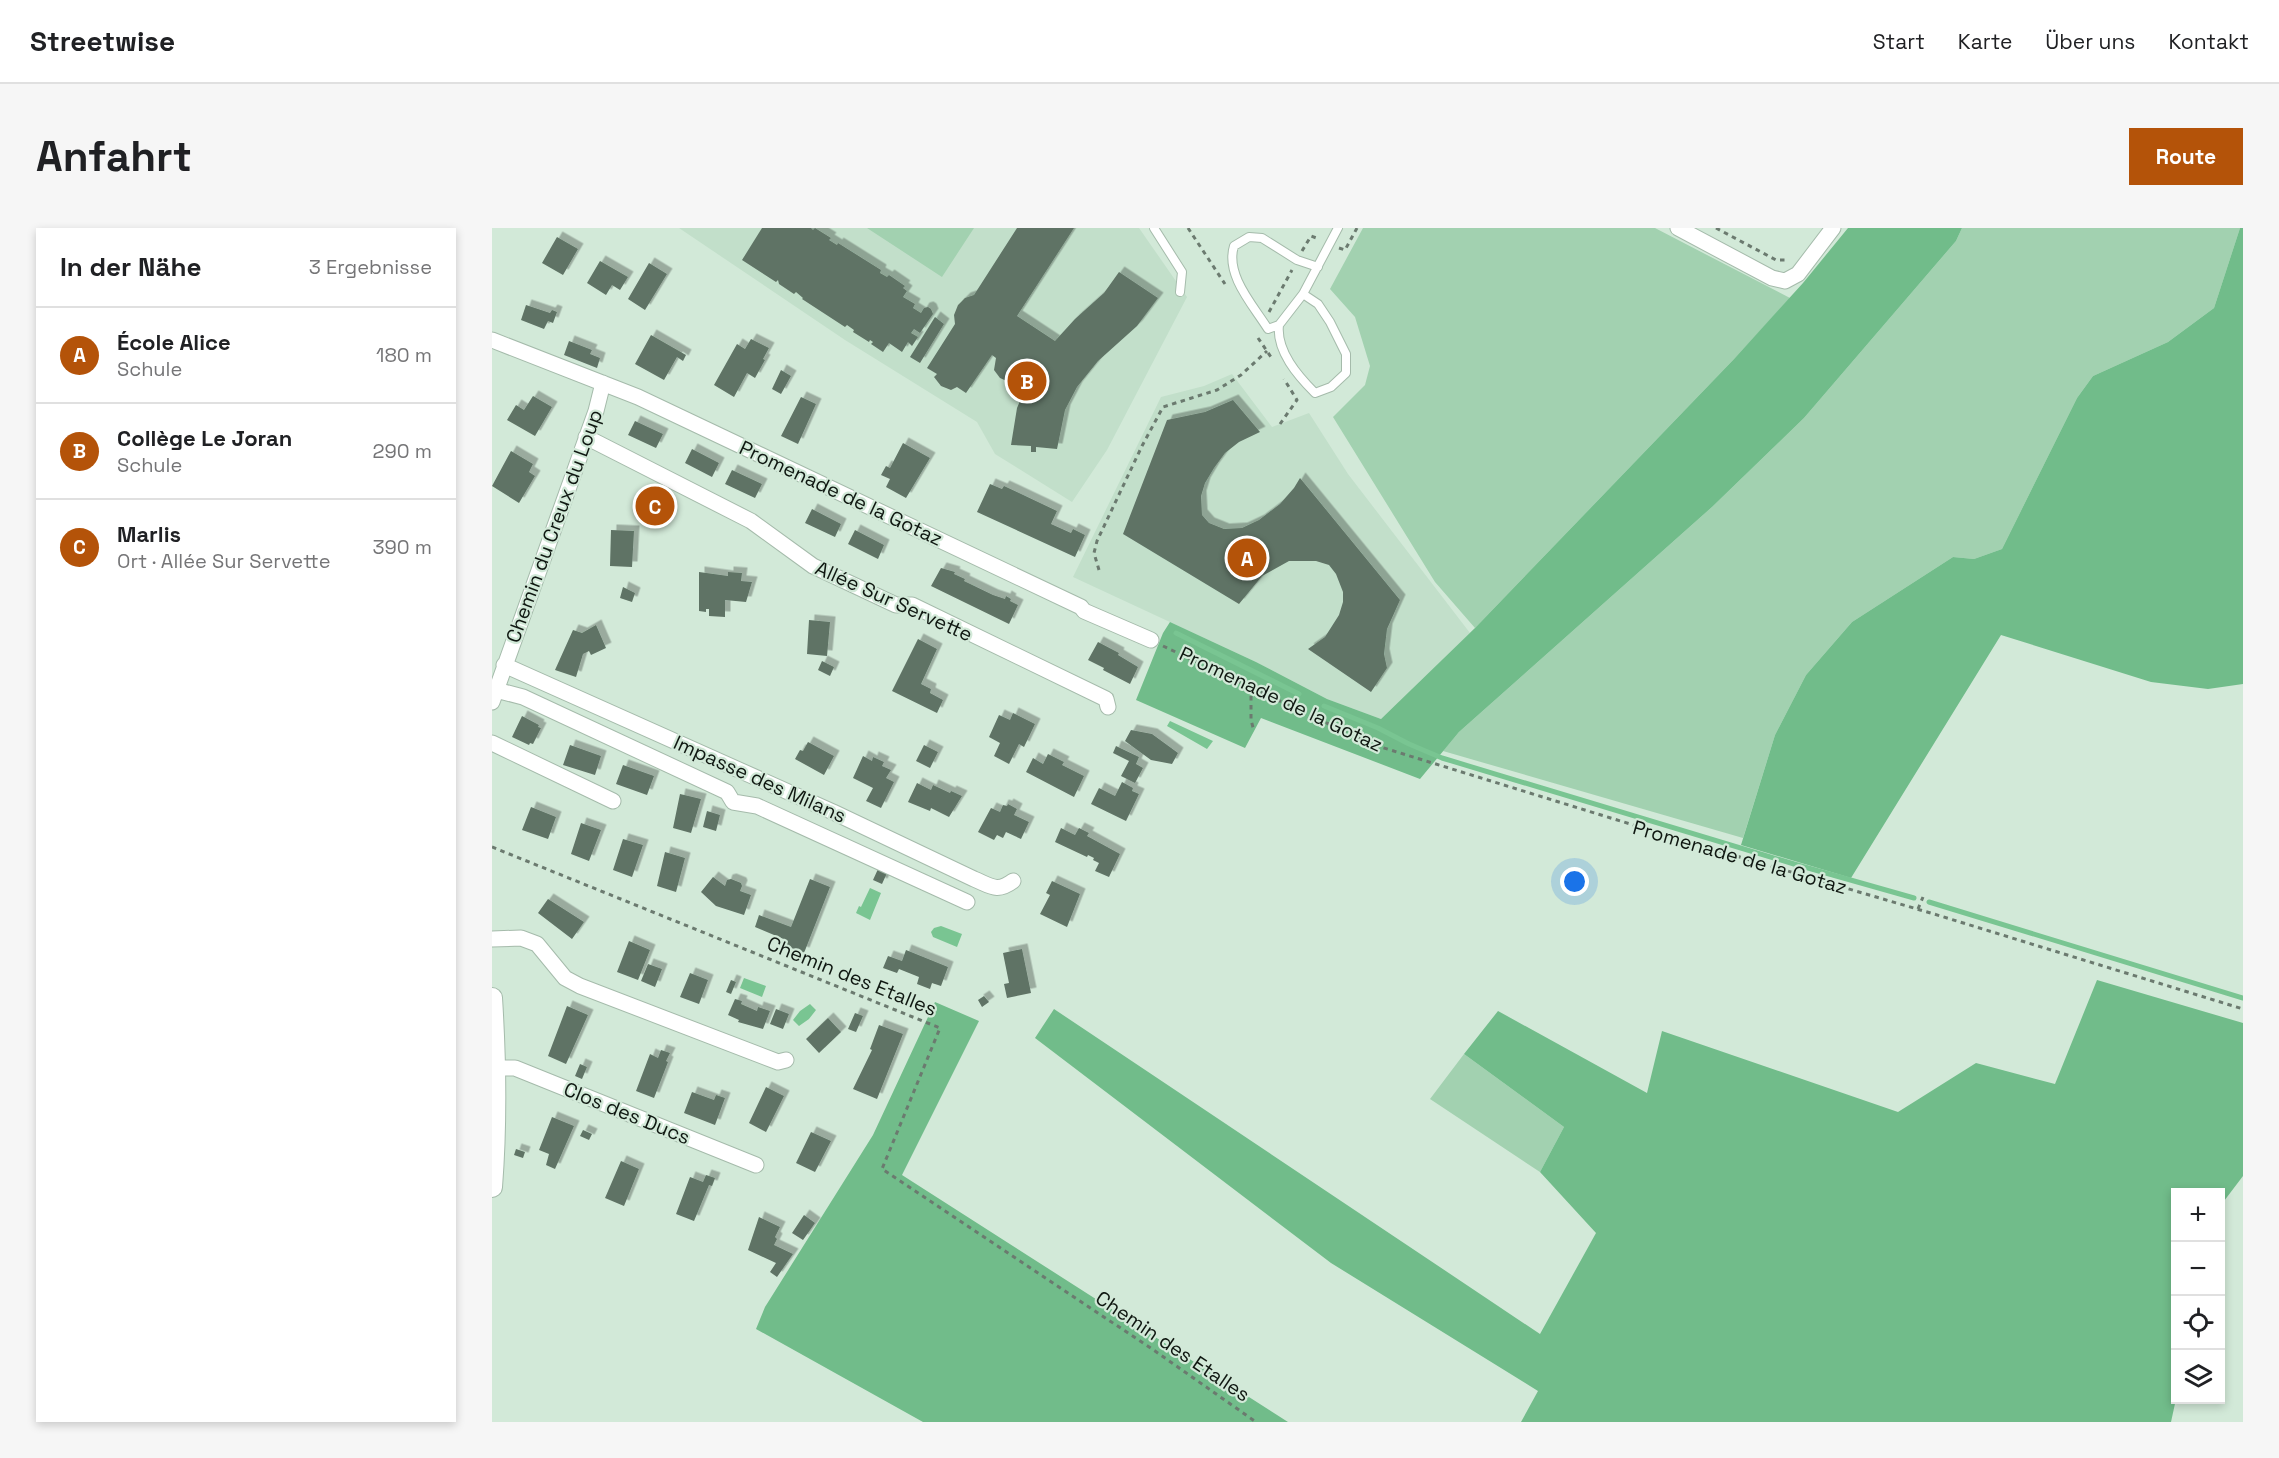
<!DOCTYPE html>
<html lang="de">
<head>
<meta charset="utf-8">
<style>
  :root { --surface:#fff; --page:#f6f6f6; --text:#202124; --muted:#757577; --line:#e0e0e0; --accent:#b45309 }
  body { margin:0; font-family:"Space Grotesk",sans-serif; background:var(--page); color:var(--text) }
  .controls { position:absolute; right:18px; bottom:18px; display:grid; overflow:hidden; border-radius:0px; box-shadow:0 3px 9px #0003 }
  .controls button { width:54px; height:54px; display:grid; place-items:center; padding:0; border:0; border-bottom:2px solid var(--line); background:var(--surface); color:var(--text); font:30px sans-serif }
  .you { position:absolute; left:1083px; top:654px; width:21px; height:21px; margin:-15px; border:4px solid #fff; border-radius:50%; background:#1a73e8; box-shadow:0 0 0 9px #1a73e833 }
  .badge { display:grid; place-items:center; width:39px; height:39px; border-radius:50%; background:var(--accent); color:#fff; font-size:20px; font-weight:700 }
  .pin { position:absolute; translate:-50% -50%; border:3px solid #fff; box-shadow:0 2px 6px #0006 }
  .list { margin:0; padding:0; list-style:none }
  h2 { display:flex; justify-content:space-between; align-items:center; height:78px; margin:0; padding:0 24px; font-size:26px }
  h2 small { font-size:20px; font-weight:400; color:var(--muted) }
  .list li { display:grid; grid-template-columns:39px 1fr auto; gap:18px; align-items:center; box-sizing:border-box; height:96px; padding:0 24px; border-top:2px solid var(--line) }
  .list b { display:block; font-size:22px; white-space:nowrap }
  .list p { margin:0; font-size:20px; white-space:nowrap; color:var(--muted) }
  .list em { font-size:20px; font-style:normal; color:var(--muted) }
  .icon { flex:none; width:33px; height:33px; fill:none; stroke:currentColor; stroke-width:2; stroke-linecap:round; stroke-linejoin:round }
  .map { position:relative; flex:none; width:1751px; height:1194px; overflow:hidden; border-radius:0px }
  header { display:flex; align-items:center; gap:36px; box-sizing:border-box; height:84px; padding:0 30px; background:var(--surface); border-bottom:2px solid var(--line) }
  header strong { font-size:28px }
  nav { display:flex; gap:33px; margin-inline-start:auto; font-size:21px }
  .intro { display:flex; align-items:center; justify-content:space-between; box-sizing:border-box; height:144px; padding:0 36px }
  h1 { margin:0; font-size:42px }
  .button { padding:15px 27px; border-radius:0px; background:var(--accent); color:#fff; font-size:21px; font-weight:700 }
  main { display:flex; gap:36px; padding:0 36px }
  aside { flex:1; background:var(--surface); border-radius:0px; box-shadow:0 3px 9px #0003 }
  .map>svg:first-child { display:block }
  .built { fill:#c2dfca }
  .green { fill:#a2d1b0 }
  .forest { fill:#71bc8a }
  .water { fill:#79c592 }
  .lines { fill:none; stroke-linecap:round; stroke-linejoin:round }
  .stream { stroke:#79c592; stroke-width:5 }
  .building { fill:#5f7365; filter:url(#shadow) }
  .service-casing { stroke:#a5bbab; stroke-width:10 }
  .minor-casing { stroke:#a5bbab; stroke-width:17 }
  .tertiary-casing { stroke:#a5bbab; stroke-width:22 }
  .path { stroke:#6b7a6f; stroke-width:3; stroke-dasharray:4.5 4.5; stroke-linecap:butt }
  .service { stroke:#fff; stroke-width:8 }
  .minor { stroke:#fff; stroke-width:15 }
  .tertiary { stroke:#fff; stroke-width:20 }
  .labels { text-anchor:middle; stroke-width:4.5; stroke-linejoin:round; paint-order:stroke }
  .street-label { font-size:20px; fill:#0f1711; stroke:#d2e9d8 }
</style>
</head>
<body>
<header>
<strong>Streetwise</strong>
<nav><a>Start</a><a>Karte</a><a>Über uns</a><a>Kontakt</a></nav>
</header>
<div class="intro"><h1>Anfahrt</h1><a class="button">Route</a></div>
<main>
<aside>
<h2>In der Nähe<small>3 Ergebnisse</small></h2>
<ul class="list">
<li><span class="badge">A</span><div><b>École Alice</b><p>Schule</p></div><em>180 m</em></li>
<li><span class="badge">B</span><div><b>Collège Le Joran</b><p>Schule</p></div><em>290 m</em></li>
<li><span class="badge">C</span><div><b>Marlis</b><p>Ort · Allée Sur Servette</p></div><em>390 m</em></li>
</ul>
</aside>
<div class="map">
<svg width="1751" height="1194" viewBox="0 0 1751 1194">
  <defs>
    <filter id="shadow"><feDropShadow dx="5.5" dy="-5.5" stdDeviation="0" flood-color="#0004"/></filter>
  </defs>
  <rect width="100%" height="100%" fill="#d2e9d8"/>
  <path class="built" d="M 187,0 L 647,0 L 695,69 L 615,222 L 580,274 L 503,226 L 485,194 L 353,112 Z
    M 740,146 L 780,199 L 817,185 L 856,246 L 978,405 L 889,491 L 835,471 L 764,434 L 581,349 L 669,169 L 712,158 Z"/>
  <path class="green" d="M 375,0 L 482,0 L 450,49 Z
    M 871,0 L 1163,0 L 1298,70 L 1242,131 L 983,400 L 943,354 L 841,189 L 873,157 L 878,138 L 863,89 L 838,61 Z
    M 1470,0 L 1748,0 L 1722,80 L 1676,114 L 1601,148 L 1585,170 L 1510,321 L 1482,331 L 1461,329 L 1360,394 L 1314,447 L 1283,507 L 1251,610 L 951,523 L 967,504 L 1220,279 L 1312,190 L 1464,13 Z
    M 972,826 L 1072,899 L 1048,944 L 938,871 Z"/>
  <path class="forest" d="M 1356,0 L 1470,0 L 1464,13 L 1312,190 L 1220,279 L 967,504 L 928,551 L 769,490 L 753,520 L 644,472 L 671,405 L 678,394 L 764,434 L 835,471 L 889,491 L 983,400 L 1242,131 L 1311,55 Z
    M 1748,0 L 1751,0 L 1751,456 L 1716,461 L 1659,454 L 1509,407 L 1359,650 L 1249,617 L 1283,507 L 1314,447 L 1360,394 L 1461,329 L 1482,331 L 1510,321 L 1585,170 L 1601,148 L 1676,114 L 1722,80 Z
    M 1605,752 L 1751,795 L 1751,948 L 1729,977 L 1728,964 L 1684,964 L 1684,1171 L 1679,1194 L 1029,1194 L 1046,1163 L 839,1035 L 543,810 L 562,781 L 1048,1106 L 1104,1005 L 1048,944 L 1072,899 L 972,826 L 1006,783 L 1155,865 L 1170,803 L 1406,884 L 1484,835 L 1563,856 Z
    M 443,774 L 487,793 L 410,947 L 796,1194 L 431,1194 L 264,1101 L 273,1079 L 381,907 Z"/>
  <path class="water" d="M 678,493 L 721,513 L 715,521 L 675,498 Z
    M 378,660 L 389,665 L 378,692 L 364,685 L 367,678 L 369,679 Z
    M 449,698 L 470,706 L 465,719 L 441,709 L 439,704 L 442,700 Z
    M 252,750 L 274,758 L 270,769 L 248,760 Z
    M 318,776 L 324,782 L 317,791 L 307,798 L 301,792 L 308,783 Z"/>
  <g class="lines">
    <path class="stream" d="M 684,405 L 807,466
      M 832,478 L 886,500 L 917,516 L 950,530 L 1302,636 L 1422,670
      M 1437,674 L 1751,770"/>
  </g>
  <path class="building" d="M 270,0 L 319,0 L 321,2 L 323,0 L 339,10 L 337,12 L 345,17 L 346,15 L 389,42 L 388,45 L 395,49 L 397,47 L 413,58 L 411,60 L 415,63 L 411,69 L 423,76 L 421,80 L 429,85 L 432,80 L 436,79 L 439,81 L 441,86 L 428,105 L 422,101 L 419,105 L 426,109 L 420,118 L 416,114 L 410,124 L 397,115 L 391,124 L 379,116 L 381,114 L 378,112 L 377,114 L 361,104 L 362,102 L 355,97 L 353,99 L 310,71 L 311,70 L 304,64 L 302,66 L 287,56 L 286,52 L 284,54 L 250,32 Z
    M 525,0 L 582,0 L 525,88 L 563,113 L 583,91 L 612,65 L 627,44 L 666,70 L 645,98 L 606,133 L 585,159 L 573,182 L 565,221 L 544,219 L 544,224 L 539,224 L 539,218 L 519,217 L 525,180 L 537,152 L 531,147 L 524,152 L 517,154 L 508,150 L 502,142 L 504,130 L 500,127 L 474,165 L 465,159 L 459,162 L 449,158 L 442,149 L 445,146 L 435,140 L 463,96 L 462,87 L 466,77 L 473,70 L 482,67 Z
    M 65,9 L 86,21 L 71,47 L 50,35 Z
    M 108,33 L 136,49 L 128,62 L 120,57 L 114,67 L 95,55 Z
    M 157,35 L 175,46 L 153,82 L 136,71 Z
    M 34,77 L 58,85 L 60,82 L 65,84 L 61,95 L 56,93 L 52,101 L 29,92 Z
    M 443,89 L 452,96 L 428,135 L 418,129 Z
    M 159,107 L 194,127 L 191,133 L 185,129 L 172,152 L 143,136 Z
    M 259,111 L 277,120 L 271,131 L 273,132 L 263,150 L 255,145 L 242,169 L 222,157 L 245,116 L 253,121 Z
    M 77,113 L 100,122 L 98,126 L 108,130 L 105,140 L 72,127 Z
    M 289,142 L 299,148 L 289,166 L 280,161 Z
    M 41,168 L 60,179 L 43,208 L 15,192 L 24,177 L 32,182 Z
    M 309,169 L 324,176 L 306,216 L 289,208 Z
    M 741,172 L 768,204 L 747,214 L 733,225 L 722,240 L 713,255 L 709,268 L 710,287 L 717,295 L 732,301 L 750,300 L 767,292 L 788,276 L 802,260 L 808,250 L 908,372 L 895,401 L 892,426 L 895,440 L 879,464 L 816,421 L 833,409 L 847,387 L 851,374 L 851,364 L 844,346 L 837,337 L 824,333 L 797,333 L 770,348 L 747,376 L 631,306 L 675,192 L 713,184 Z
    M 143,193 L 171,206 L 164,220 L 136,207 Z
    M 411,215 L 438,230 L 414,270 L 394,259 L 398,251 L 389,247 L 394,238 L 398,240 Z
    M 200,221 L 227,235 L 220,249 L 193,235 Z
    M 19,223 L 41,236 L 37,244 L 43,248 L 27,275 L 0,258 Z
    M 240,242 L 270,256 L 263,270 L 233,256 Z
    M 498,256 L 510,261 L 512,258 L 565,283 L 559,296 L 579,305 L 581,301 L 593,307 L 583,329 L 485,284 Z
    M 320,281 L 349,296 L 343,309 L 313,295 Z
    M 119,302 L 142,303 L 140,339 L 118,338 Z
    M 363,302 L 392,317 L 386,331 L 356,316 Z
    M 449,340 L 463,344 L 462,346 L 473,351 L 472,353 L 501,367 L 513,371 L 514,368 L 519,371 L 518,373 L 526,377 L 517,396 L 439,358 Z
    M 207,344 L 236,348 L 236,344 L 250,345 L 249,353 L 260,354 L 254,374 L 233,372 L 233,389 L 217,388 L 217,381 L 214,381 L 214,384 L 207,383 Z
    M 131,359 L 143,365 L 140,374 L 128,370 Z
    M 317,392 L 338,394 L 335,428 L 315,426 Z
    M 104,397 L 114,420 L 99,427 L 97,423 L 91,426 L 84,449 L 63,442 L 81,402 L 90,405 Z
    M 426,411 L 445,421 L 429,456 L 439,461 L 438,465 L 451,472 L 445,485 L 400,463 Z
    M 606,414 L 627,425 L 626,427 L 646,439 L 638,456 L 611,442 L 612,440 L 596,432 Z
    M 330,433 L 342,439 L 338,448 L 326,442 Z
    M 521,485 L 543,496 L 532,519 L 527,516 L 517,536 L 502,528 L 508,515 L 497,509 L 507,487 L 518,492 Z
    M 30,488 L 47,497 L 46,499 L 49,500 L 41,516 L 38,515 L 37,517 L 20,509 Z
    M 639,502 L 660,506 L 686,525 L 680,536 L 659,532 L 633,513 Z
    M 316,514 L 342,528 L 332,547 L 303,531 L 308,522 L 311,523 Z
    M 78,517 L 109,528 L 103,547 L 71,537 Z
    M 432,517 L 446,524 L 438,540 L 424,533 Z
    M 624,518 L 647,529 L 644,536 L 651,540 L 643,555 L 629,548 L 637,533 L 621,525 Z
    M 556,526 L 572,534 L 570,537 L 592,548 L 582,569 L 534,544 L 541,530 L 551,536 Z
    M 371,528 L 380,533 L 381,529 L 392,534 L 390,538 L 399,542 L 394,550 L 402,554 L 389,580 L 374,573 L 381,560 L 361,550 Z
    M 131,537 L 162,548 L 155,567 L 124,556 Z
    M 630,554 L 641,560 L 640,563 L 647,566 L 634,593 L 599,576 L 607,560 L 623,568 Z
    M 425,555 L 439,562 L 441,557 L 458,565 L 459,563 L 470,568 L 457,589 L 439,580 L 438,583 L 416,574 Z
    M 188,566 L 209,571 L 199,605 L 181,600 Z
    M 516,576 L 525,581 L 522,587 L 537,594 L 529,611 L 514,604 L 511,610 L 505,607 L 502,612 L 486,604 L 499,580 L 508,584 L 511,577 L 515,578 Z
    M 39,579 L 64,589 L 56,611 L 30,602 Z
    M 215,583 L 228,587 L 224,603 L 211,599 Z
    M 89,595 L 109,602 L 97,633 L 79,626 Z
    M 569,600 L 583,607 L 587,600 L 597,605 L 595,608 L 628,626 L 617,649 L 603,643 L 607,635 L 601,632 L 602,630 L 596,627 L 595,629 L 563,614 Z
    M 131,611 L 151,617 L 140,649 L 121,642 Z
    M 173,624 L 193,630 L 184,664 L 165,658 Z
    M 386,641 L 395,645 L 390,656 L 381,652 Z
    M 221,649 L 233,658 L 235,652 L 239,651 L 249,655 L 250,658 L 248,663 L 259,667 L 252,687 L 224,678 L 209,664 Z
    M 318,651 L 338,659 L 312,725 L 292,717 L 294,712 L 263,699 L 267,687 L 299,699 Z
    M 560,653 L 588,666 L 575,699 L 548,686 L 558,667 L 554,665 Z
    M 56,671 L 92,694 L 80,711 L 46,685 Z
    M 137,713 L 158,722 L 146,752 L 125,744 Z
    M 530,721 L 539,765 L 515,770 L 512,756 L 517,755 L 511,725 Z
    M 414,722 L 456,739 L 449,758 L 440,755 L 438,761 L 425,756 L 427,749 L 407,741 L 405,745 L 391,740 L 396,728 L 410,733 Z
    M 156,736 L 170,741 L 163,759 L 149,753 Z
    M 198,745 L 216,752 L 207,776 L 188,769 Z
    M 239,752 L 244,754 L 239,766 L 234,764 Z
    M 492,768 L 497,774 L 490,779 L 486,772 Z
    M 243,771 L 250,773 L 249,776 L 265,783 L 266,779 L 278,783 L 271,801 L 246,794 L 247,792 L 236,787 Z
    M 75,778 L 96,787 L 74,836 L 56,828 Z
    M 284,781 L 297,786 L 291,801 L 278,796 Z
    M 363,785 L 371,788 L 364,804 L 356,801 Z
    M 336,790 L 349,804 L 327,825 L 314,811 Z
    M 387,797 L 411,806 L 385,871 L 361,861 L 380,822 L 378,821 Z
    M 169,822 L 178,825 L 174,833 L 176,834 L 162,870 L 144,863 L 158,826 L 166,830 Z
    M 88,836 L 95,839 L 90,851 L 83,848 Z
    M 274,859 L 292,868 L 274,904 L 257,895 Z
    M 200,864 L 222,872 L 224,867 L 233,870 L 223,897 L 192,885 Z
    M 60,889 L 82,898 L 63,941 L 54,937 L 57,926 L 47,922 Z
    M 91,902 L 100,906 L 97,912 L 88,908 Z
    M 319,904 L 339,913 L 323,944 L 304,935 Z
    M 24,921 L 33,924 L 31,930 L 22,927 Z
    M 129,933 L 147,941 L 132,978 L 113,970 Z
    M 214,947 L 223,950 L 220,958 L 217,957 L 202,993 L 184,986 L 198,949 L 211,954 Z
    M 312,987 L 323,995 L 311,1012 L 300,1005 Z
    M 267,989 L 288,999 L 283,1009 L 285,1011 L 282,1017 L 301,1026 L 285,1049 L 278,1044 L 284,1035 L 256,1022 Z"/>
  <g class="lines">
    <defs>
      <path id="service" d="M 662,0 L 690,44 L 688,64
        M 826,39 L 805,32 L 770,10 L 757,9 L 742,18 C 733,47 761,77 776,101 L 787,97 L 811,66 L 846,0
        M 787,97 C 784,123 806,148 823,165 L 839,159 L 854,145 L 854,126 L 838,94 L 826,76 L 811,66"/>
      <path id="minor" d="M 1186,0 L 1280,50 L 1293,53 L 1306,46 L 1341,0
        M 0,112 L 146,169 L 589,379 L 592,383 L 659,412
        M 94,209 L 259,293 L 321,338 L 404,377 L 420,377 L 614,471 L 616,479
        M 12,437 L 341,584 L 482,651 C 499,658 505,665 521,653
        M 4,462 L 31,469 L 235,564 L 241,574 L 265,578 L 475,674
        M 0,474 L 104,183 L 111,155
        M 0,515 L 121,573
        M 0,711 L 29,710 L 45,716 L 73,750 L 88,758 L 286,834 L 294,832
        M 5,840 L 23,840 L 264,937"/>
      <path id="tertiary" d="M 0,770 C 4,833 5,895 0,959"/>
    </defs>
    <use href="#service" class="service-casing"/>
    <use href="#minor" class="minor-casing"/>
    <use href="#tertiary" class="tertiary-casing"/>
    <path class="path" d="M 696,0 L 733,56
      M 1224,0 L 1284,32 L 1294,32
      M 847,20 L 853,22 L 865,0
      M 810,23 L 819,8 L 827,11
      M 777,84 L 800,42
      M 766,110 L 781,132
      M 788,196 L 805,172 L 792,151
      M 607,342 L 602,325 L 605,313 L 650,218 L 671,179 L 725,162 L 749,147 L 775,123
      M 671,418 L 879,516 L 1190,612 L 1442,686 L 1751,781
      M 759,459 L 759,492 L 762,503
      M 0,619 L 448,800 L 390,941 L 663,1123 L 764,1194
      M 1426,681 L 1431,669"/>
    <use href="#service" class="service"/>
    <use href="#minor" class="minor"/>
    <use href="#tertiary" class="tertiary"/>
  </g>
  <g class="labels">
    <g class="street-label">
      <text transform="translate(349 265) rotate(25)" y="7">Promenade de la Gotaz</text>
      <text transform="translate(62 298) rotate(-70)" y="7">Chemin du Creux du Loup</text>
      <text transform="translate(402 373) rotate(24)" y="7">Allée Sur Servette</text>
      <text transform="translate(789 471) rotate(25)" y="7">Promenade de la Gotaz</text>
      <text transform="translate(268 551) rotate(24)" y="7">Impasse des Milans</text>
      <text transform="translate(1248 629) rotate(16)" y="7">Promenade de la Gotaz</text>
      <text transform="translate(360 748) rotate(22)" y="7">Chemin des Etalles</text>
      <text transform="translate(135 885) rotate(22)" y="7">Clos des Ducs</text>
      <text transform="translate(681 1118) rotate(34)" y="7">Chemin des Etalles</text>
    </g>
  </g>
</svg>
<div class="controls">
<button>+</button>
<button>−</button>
<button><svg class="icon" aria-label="locate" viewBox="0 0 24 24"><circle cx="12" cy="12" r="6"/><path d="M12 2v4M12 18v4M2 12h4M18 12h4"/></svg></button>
<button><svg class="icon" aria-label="layers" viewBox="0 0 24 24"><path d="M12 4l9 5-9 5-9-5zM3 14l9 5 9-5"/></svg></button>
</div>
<div class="you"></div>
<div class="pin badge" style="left:755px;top:330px">A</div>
<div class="pin badge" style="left:535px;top:153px">B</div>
<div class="pin badge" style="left:163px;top:278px">C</div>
</div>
</main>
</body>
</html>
